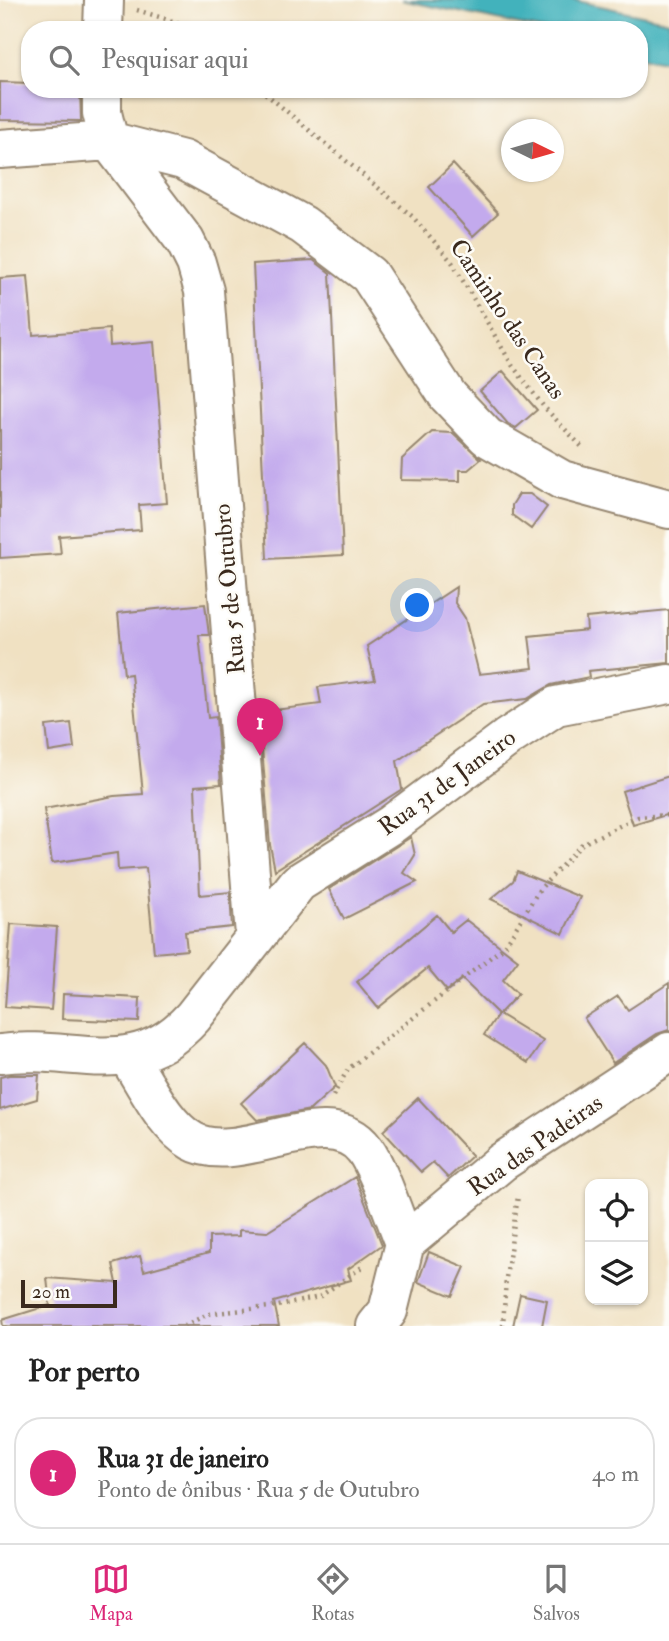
<!DOCTYPE html>
<html lang="pt">
<head>
<meta charset="utf-8">
<style>
  :root { --surface:#fff; --page:#f6f6f6; --text:#222; --muted:#767676; --line:#e0e0e0; --accent:#db2777 }
  body { margin:0; font-family:"IM FELL Double Pica",serif; background:var(--page); color:var(--text) }
  .controls { position:absolute; right:21px; bottom:21px; display:grid; overflow:hidden; border-radius:14px; box-shadow:0 2px 5px #0004 }
  .controls button { width:63px; height:63px; display:grid; place-items:center; padding:0; border:0; border-bottom:2px solid var(--line); background:var(--surface); color:var(--text); font:35px sans-serif }
  .compass { position:absolute; left:501px; top:119px; width:63px; height:63px; border-radius:50%; background:var(--surface); box-shadow:0 2px 5px #0004; rotate:95deg }
  .scale { position:absolute; left:21px; bottom:18px; width:96px; box-sizing:border-box; padding-left:7px; border:4px solid #3b2a1e; border-top:0; font-size:19px; line-height:24px; white-space:nowrap; color:#3b2a1e; -webkit-text-stroke:5px #fdfcf7; paint-order:stroke }
  .you { position:absolute; left:418px; top:606px; width:24px; height:24px; margin:-18px; border:5px solid #fff; border-radius:50%; background:#1a73e8; box-shadow:0 0 0 10px #1a73e833 }
  .badge { display:grid; place-items:center; width:46px; height:46px; border-radius:50%; background:var(--accent); color:#fff; font-size:23px; font-weight:700 }
  .pin { position:absolute; translate:-50% -58px; filter:drop-shadow(0 2px 4px #0008) }
  .pin::after { content:''; position:absolute; top:37px; width:24px; height:21px; background:inherit; clip-path:polygon(0 0,100% 0,50% 100%) }
  .list { margin:0; padding:0; list-style:none }
  h2 { display:flex; justify-content:space-between; align-items:center; height:91px; margin:0; padding:0 28px; font-size:30px }
  h2 small { font-size:23px; font-weight:400; color:var(--muted) }
  .list li { display:grid; grid-template-columns:46px 1fr auto; gap:21px; align-items:center; box-sizing:border-box; height:112px; margin:0 14px 14px; padding:0 14px; border:2px solid var(--line); border-radius:28px }
  .list b { display:block; font-size:26px; white-space:nowrap }
  .list p { margin:0; font-size:23px; white-space:nowrap; color:var(--muted) }
  .list em { font-size:23px; font-style:normal; color:var(--muted) }
  .icon { flex:none; width:38px; height:38px; fill:none; stroke:currentColor; stroke-width:2; stroke-linecap:round; stroke-linejoin:round }
  .map { position:relative; flex:none; width:669px; height:1326px; overflow:hidden }
  .search { position:absolute; background:var(--surface); box-shadow:0 2px 5px #0004; left:21px; right:21px; top:21px; height:77px; display:flex; align-items:center; gap:18px; box-sizing:border-box; padding:0 24px; border-radius:28px; color:var(--muted); font-size:26px }
  .sheet { height:217px; background:var(--surface) }
  nav { display:flex; justify-content:space-around; align-items:center; box-sizing:border-box; height:98px; border-top:2px solid var(--line); background:var(--surface); font-size:19px; color:var(--muted) }
  nav a { display:grid; justify-items:center; gap:4px }
  nav .on { color:var(--accent) }
  .map>svg:first-child { display:block }
  .water { fill:#43b2bc; stroke:#3f6e6d; stroke-width:2 }
  .building { fill:#c3aaed }
  .lines { fill:none; stroke-linecap:round; stroke-linejoin:round }
  .minor-casing { stroke:#968670; stroke-width:42 }
  .path { stroke:#968670; stroke-width:4.5; stroke-dasharray:2 5; stroke-linecap:butt }
  .minor { stroke:#fff; stroke-width:38 }
  .labels { text-anchor:middle; stroke-width:5; stroke-linejoin:round; paint-order:stroke }
  .street-label { font-size:24px; fill:#3b2a1e; stroke:#fdfcf7 }
</style>
</head>
<body>
<div class="map">
<svg width="669" height="1326" viewBox="0 0 669 1326">
  <rect width="100%" height="100%" fill="#fdfcf7"/>
  <filter id="ink" filterUnits="userSpaceOnUse"><feTurbulence type="fractalNoise" baseFrequency=".0143" numOctaves="2"/><feDisplacementMap in="SourceGraphic" scale="14" xChannelSelector="R" yChannelSelector="G"/><feConvolveMatrix kernelMatrix="1 2 1 2 8 2 1 2 1" color-interpolation-filters="sRGB"/></filter>
  <filter id="wash" filterUnits="userSpaceOnUse"><feTurbulence type="fractalNoise" baseFrequency=".00686" numOctaves="4" result="noise"/><feDisplacementMap in="SourceGraphic" scale="28" xChannelSelector="R" yChannelSelector="G"/><feGaussianBlur stdDeviation="1.57" result="paint"/><feColorMatrix in="noise" values="0 0 0 0 0 0 0 0 0 0 0 0 0 0 0 0 0 1.4 0 .05"/><feComposite in="paint" operator="in"/></filter>
  <g filter="url(#wash)">
    <rect width="100%" height="100%" fill="#f0e1c2"/>
    <path class="water" d="M 402,0 L 573,0 L 669,21 L 669,61 L 639,54 L 639,30 L 544,30 Z"/>
    <g id="blocks">
      <path class="building" d="M 0,82 L 30,83 L 30,89 L 80,89 L 81,121 L 0,120 Z
        M 453,164 L 498,213 L 473,236 L 429,187 Z
        M 313,260 L 330,273 L 343,555 L 267,559 L 253,264 Z
        M 28,276 L 33,335 L 109,329 L 110,346 L 154,342 L 167,503 L 139,505 L 141,530 L 59,536 L 61,554 L 0,558 L 0,278 Z
        M 503,371 L 537,410 L 516,428 L 508,424 L 480,391 Z
        M 432,432 L 453,433 L 481,459 L 468,470 L 460,470 L 460,481 L 401,480 L 402,459 Z
        M 519,494 L 530,494 L 547,507 L 531,529 L 512,515 L 512,505 Z
        M 456,587 L 455,603 L 465,618 L 479,674 L 533,668 L 529,636 L 587,630 L 586,618 L 669,610 L 669,663 L 588,671 L 589,677 L 551,685 L 527,699 L 483,704 L 397,761 L 402,789 L 275,870 L 270,845 L 259,712 L 321,704 L 318,687 L 375,680 L 367,646 Z
        M 205,604 L 209,635 L 199,635 L 208,718 L 216,717 L 221,784 L 195,786 L 200,895 L 230,892 L 232,927 L 185,932 L 187,950 L 154,953 L 146,868 L 118,870 L 117,853 L 52,863 L 44,809 L 114,796 L 143,794 L 131,674 L 124,675 L 118,613 Z
        M 71,723 L 74,748 L 49,752 L 46,726 Z
        M 669,776 L 669,814 L 633,825 L 622,791 Z
        M 411,837 L 415,855 L 404,873 L 417,882 L 344,919 L 329,889 Z
        M 517,871 L 580,897 L 563,934 L 491,899 L 513,881 Z
        M 437,915 L 451,932 L 466,920 L 518,960 L 503,980 L 518,994 L 499,1014 L 543,1041 L 528,1063 L 484,1035 L 498,1014 L 462,979 L 447,991 L 428,968 L 378,1008 L 357,982 Z
        M 11,924 L 57,927 L 51,1010 L 5,1007 Z
        M 669,983 L 669,1030 L 657,1034 L 613,1063 L 584,1018 L 618,996 L 628,1010 Z
        M 63,994 L 140,998 L 139,1022 L 62,1019 Z
        M 305,1043 L 326,1065 L 335,1087 L 310,1110 L 257,1120 L 241,1103 Z
        M 9,1075 L 39,1075 L 37,1099 L 0,1110 L 0,1077 Z
        M 418,1098 L 472,1156 L 448,1178 L 433,1162 L 421,1172 L 383,1131 Z
        M 355,1177 L 382,1245 L 348,1269 L 351,1280 L 274,1302 L 279,1326 L 3,1326 L 2,1320 L 50,1305 L 47,1278 L 117,1283 L 113,1264 L 140,1256 L 144,1271 L 209,1253 L 209,1237 L 239,1236 L 239,1230 L 267,1232 Z
        M 429,1252 L 465,1267 L 452,1296 L 418,1282 Z
        M 520,1294 L 547,1300 L 542,1326 L 513,1326 Z"/>
    </g>
  </g>
  <g filter="url(#ink)">
    <use href="#blocks" fill-opacity="0" stroke="#968670" stroke-width="2"/>
    <g class="lines">
      <defs>
        <path id="minor" d="M 103,30 L 104,0
          M 102,89 L 102,113 L 109,141 L 185,241 L 196,263 L 204,291 L 255,936
          M 0,149 L 109,141 L 183,160 L 303,225 L 369,275 L 448,396 L 487,437 L 562,480 L 669,509
          M 0,1054 C 75,1044 134,1083 193,1017 L 298,883 L 392,824 L 507,738 L 556,706 L 669,684
          M 128,1057 C 146,1084 164,1125 192,1141 C 239,1168 329,1100 365,1150 C 379,1169 395,1219 405,1243
          M 405,1243 L 502,1162 L 669,1052
          M 376,1326 L 388,1311 L 405,1243"/>
      </defs>
      <use href="#minor" class="minor-casing"/>
      <path class="path" d="M 137,10 L 182,24 L 188,30
        M 260,89 L 412,216 L 452,262 L 512,365 L 544,407 L 582,447
        M 333,1096 L 348,1069 L 505,946 L 539,890 L 582,844 L 638,817 L 669,815
        M 184,1326 L 208,1314 L 278,1306 L 319,1297 L 362,1267
        M 503,1326 L 506,1278 L 518,1196"/>
      <use href="#minor" class="minor"/>
    </g>
  </g>
  <g class="labels">
    <g class="street-label">
      <text transform="translate(508 319) rotate(56)" y="8">Caminho das Canas</text>
      <text transform="translate(229 589) rotate(-95)" y="8">Rua 5 de Outubro</text>
      <text transform="translate(447 782) rotate(-36)" y="8">Rua 31 de Janeiro</text>
      <text transform="translate(535 1145) rotate(-35)" y="8">Rua das Padeiras</text>
    </g>
  </g>
</svg>
<div class="controls">
<button><svg class="icon" aria-label="locate" viewBox="0 0 24 24"><circle cx="12" cy="12" r="6"/><path d="M12 2v4M12 18v4M2 12h4M18 12h4"/></svg></button>
<button><svg class="icon" aria-label="layers" viewBox="0 0 24 24"><path d="M12 4l9 5-9 5-9-5zM3 14l9 5 9-5"/></svg></button>
</div>
<svg class="compass" viewBox="-18 -18 36 36"><path d="M0-13l5 13h-10z" fill="#e53935"/><path d="M0 13l5-13h-10z" fill="#767676"/></svg>
<div class="scale">20 m</div>
<div class="you"></div>
<div class="pin badge" style="left:260px;top:756px">1</div>
<div class="search"><svg class="icon" aria-label="search" viewBox="0 0 24 24"><circle cx="10" cy="10" r="6"/><path d="M15 15l6 6"/></svg>Pesquisar aqui</div>
</div>
<section class="sheet">
<h2>Por perto<small></small></h2>
<ul class="list">
<li><span class="badge">1</span><div><b>Rua 31 de janeiro</b><p>Ponto de ônibus · Rua 5 de Outubro</p></div><em>40 m</em></li>
</ul>
</section>
<nav>
<a class="on"><svg class="icon" aria-label="map" viewBox="0 0 24 24"><path d="M3 6l6-2 6 2 6-2v14l-6 2-6-2-6 2zM9 4v14M15 6v14"/></svg>Mapa</a>
<a><svg class="icon" aria-label="directions" viewBox="0 0 24 24"><path d="M12 3l9 9-9 9-9-9zM9 14v-3h6M13 9l2 2-2 2"/></svg>Rotas</a>
<a><svg class="icon" aria-label="saved" viewBox="0 0 24 24"><path d="M7 4h10v16l-5-4-5 4z"/></svg>Salvos</a>
</nav>
</body>
</html>
